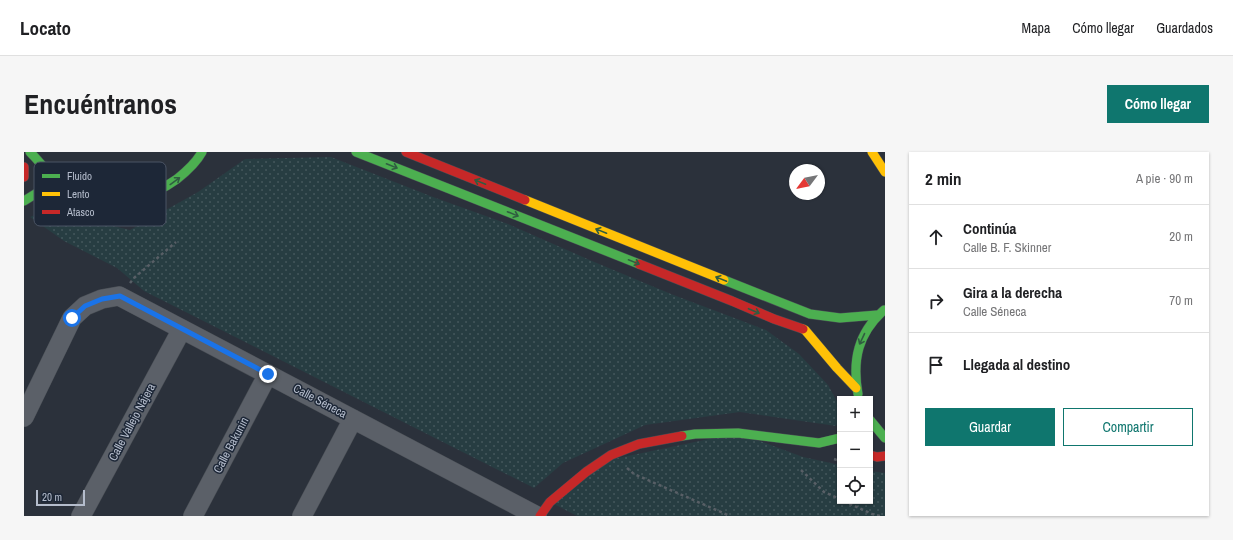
<!DOCTYPE html>
<html lang="es">
<head>
<meta charset="utf-8">
<style>
  :root { --surface:#fff; --page:#f6f6f6; --text:#202124; --muted:#757577; --line:#e0e0e0; --accent:#0f766e }
  body { margin:0; font-family:"Archivo Narrow",sans-serif; background:var(--page); color:var(--text) }
  .controls { position:absolute; right:12px; bottom:12px; display:grid; overflow:hidden; border-radius:0px; box-shadow:0 1px 3px #0004 }
  .controls button { width:36px; height:36px; display:grid; place-items:center; padding:0; border:0; border-bottom:1px solid var(--line); background:var(--surface); color:var(--text); font:20px sans-serif }
  .compass { position:absolute; left:765px; top:12px; width:36px; height:36px; border-radius:50%; background:var(--surface); box-shadow:0 1px 3px #0004; rotate:238deg }
  .scale { position:absolute; left:12px; bottom:10px; width:49px; box-sizing:border-box; padding-left:4px; border:2px solid #b5bdcc; border-top:0; font-size:11px; line-height:14px; white-space:nowrap; color:#b5bdcc; -webkit-text-stroke:3px #1d2737; paint-order:stroke }
  .stop { position:absolute; width:12px; height:12px; margin:-9px; border:3px solid #1a73e8; border-radius:50%; background:#fff }
  .stop.end { background:#1a73e8; border-color:#fff; box-shadow:0 1px 4px #0008 }
  .list { margin:0; padding:0; list-style:none }
  h2 { display:flex; justify-content:space-between; align-items:center; height:52px; margin:0; padding:0 16px; font-size:17px }
  h2 small { font-size:13px; font-weight:400; color:var(--muted) }
  .list li { display:grid; grid-template-columns:26px 1fr auto; gap:12px; align-items:center; box-sizing:border-box; height:64px; padding:0 16px; border-top:1px solid var(--line) }
  .list b { display:block; font-size:15px; white-space:nowrap }
  .list p { margin:0; font-size:13px; white-space:nowrap; color:var(--muted) }
  .list em { font-size:13px; font-style:normal; color:var(--muted) }
  .actions { display:flex; gap:8px; padding:12px 16px }
  .actions a { flex:1; padding:9px 0; border:1px solid var(--accent); border-radius:0px; text-align:center; font-size:14px; color:var(--accent) }
  .actions .main { background:var(--accent); color:#fff }
  .icon { flex:none; width:22px; height:22px; fill:none; stroke:currentColor; stroke-width:2; stroke-linecap:round; stroke-linejoin:round }
  .map { position:relative; flex:none; width:861px; height:364px; overflow:hidden; border-radius:0px }
  header { display:flex; align-items:center; gap:24px; box-sizing:border-box; height:56px; padding:0 20px; background:var(--surface); border-bottom:1px solid var(--line) }
  header strong { font-size:19px }
  nav { display:flex; gap:22px; margin-inline-start:auto; font-size:14px }
  .intro { display:flex; align-items:center; justify-content:space-between; box-sizing:border-box; height:96px; padding:0 24px }
  h1 { margin:0; font-size:28px }
  .button { padding:10px 18px; border-radius:0px; background:var(--accent); color:#fff; font-size:14px; font-weight:700 }
  main { display:flex; gap:24px; padding:0 24px }
  aside { flex:1; background:var(--surface); border-radius:0px; box-shadow:0 1px 3px #0004 }
  .map>svg:first-child { display:block }
  .green { fill:url(#green-dots) }
  .lines { fill:none; stroke-linecap:round; stroke-linejoin:round }
  .street-casing { stroke:#474c53; stroke-width:20 }
  .fast-casing { stroke:#474c53; stroke-width:10 }
  .slow-casing { stroke:#474c53; stroke-width:10 }
  .jam-casing { stroke:#474c53; stroke-width:10 }
  .path { stroke:#585f66; stroke-width:2.5; stroke-dasharray:3 3; stroke-linecap:butt }
  .street { stroke:#5b6068; stroke-width:19 }
  .fast { stroke:#4caf50; stroke-width:9 }
  .slow { stroke:#ffc107; stroke-width:9 }
  .jam { stroke:#c62828; stroke-width:9 }
  .oneway { stroke:#305d41 }
  .route { stroke:#1a73e8; stroke-width:5 }
  .labels { text-anchor:middle; stroke-width:3; stroke-linejoin:round; paint-order:stroke }
  .street-label { font-size:12px; fill:#b5bdcc; stroke:#1d2737 }
  .key { fill:#1d2737; stroke:#4b5464; stroke-width:1 }
  .key-label { font-size:11px; fill:#b5bdcc }
</style>
</head>
<body>
<header>
<strong>Locato</strong>
<nav><a>Mapa</a><a>Cómo llegar</a><a>Guardados</a></nav>
</header>
<div class="intro"><h1>Encuéntranos</h1><a class="button">Cómo llegar</a></div>
<main>
<div class="map">
<svg width="861" height="364" viewBox="0 0 861 364">
  <defs>
    <pattern id="green-dots" width="8" height="8" patternUnits="userSpaceOnUse"><rect width="8" height="8" fill="#273d42"/><path d="M2 2h.1M6 6h.1" fill="none" stroke="#44575c" stroke-width="1.8" stroke-linecap="round"/></pattern>
  </defs>
  <rect width="100%" height="100%" fill="#2b313b"/>
  <path class="green" d="M 307,5 L 409,45 L 484,72 L 568,109 L 647,142 L 742,178 L 775,202 L 804,233 L 816,255 L 816,267 L 812,274 L 716,260 L 621,273 L 539,311 L 510,336 L 120,139 L 93,116 L 40,89 L 6,65 L 25,57 L 39,62 L 106,78 L 174,40 L 221,7 Z
    M 714,281 L 779,305 L 816,313 L 816,349 L 846,349 L 846,319 L 861,321 L 861,364 L 553,364 L 526,350 L 575,310 Z"/>
  <g class="lines">
    <defs>
      <path id="street" d="M 0,265 L 48,166 L 61,154 L 78,147 L 95,144 L 513,364
        M 57,364 L 158,177
        M 169,364 L 244,222
        M 278,364 L 329,267"/>
      <path id="fast" d="M 6,0 C 17,11 27,26 41,34 C 48,38 56,40 64,43 C 95,52 127,46 153,27 C 163,19 172,11 178,0
        M 332,0 L 615,112
        M 0,49 L 16,39 L 36,31
        M 700,128 L 786,162 L 816,166 L 853,163
        M 834,242 C 828,208 834,181 860,158
        M 846,268 L 861,286
        M 658,284 L 671,282 L 714,281 L 795,291 L 816,286"/>
      <path id="slow" d="M 848,0 L 861,20
        M 501,48 L 700,128
        M 779,177 L 781,178 L 813,216 L 832,236"/>
      <path id="jam" d="M 382,0 L 501,48
        M 0,15 L 0,25
        M 615,112 L 708,149 L 750,167 L 779,177
        M 846,303 L 853,305 L 861,304
        M 516,364 L 526,350 L 562,320 L 587,303 L 615,292 L 658,284"/>
    </defs>
    <use href="#street" class="street-casing"/>
    <use href="#fast" class="fast-casing"/>
    <use href="#slow" class="slow-casing"/>
    <use href="#jam" class="jam-casing"/>
    <path class="path" d="M 106,131 L 110,126 L 152,90
      M 810,307 L 816,309
      M 603,316 L 610,322 L 706,364
      M 777,318 L 800,340 L 816,347
      M 820,349 L 848,362 L 856,364"/>
    <use href="#street" class="street"/>
    <use href="#fast" class="fast"/>
    <use href="#slow" class="slow"/>
    <use href="#jam" class="jam"/>
  </g>
  <defs><path id="oneway-shaft" d="M-6 0H5M1.5-3L5.5 0L1.5 3" fill="none" stroke-width="1.6" stroke-linecap="round" stroke-linejoin="round"/></defs>
  <g class="oneway">
    <use href="#oneway-shaft" transform="translate(368 14) rotate(22)"/>
    <use href="#oneway-shaft" transform="translate(151 29) rotate(-36)"/>
    <use href="#oneway-shaft" transform="translate(456 30) rotate(-158)"/>
    <use href="#oneway-shaft" transform="translate(489 62) rotate(22)"/>
    <use href="#oneway-shaft" transform="translate(577 79) rotate(-158)"/>
    <use href="#oneway-shaft" transform="translate(610 110) rotate(22)"/>
    <use href="#oneway-shaft" transform="translate(697 127) rotate(-158)"/>
    <use href="#oneway-shaft" transform="translate(730 159) rotate(23)"/>
    <use href="#oneway-shaft" transform="translate(838 187) rotate(115)"/>
  </g>
  <g class="lines">
    <path class="route" d="M 48,166 L 61,154 L 78,147 L 96,144 L 244,222"/>
  </g>
  <g class="labels">
    <g class="street-label">
      <text transform="translate(296 249) rotate(28)" y="4">Calle Séneca</text>
      <text transform="translate(108 270) rotate(-62)" y="4">Calle Vallejo Nájera</text>
      <text transform="translate(207 293) rotate(-62)" y="4">Calle Bakunin</text>
    </g>
  </g>
  <rect x="10" y="10" width="132" height="64" rx="6" class="key"/>
  <rect x="18" y="22" width="18" height="4" fill="#4caf50"/>
  <rect x="18" y="40" width="18" height="4" fill="#ffc107"/>
  <rect x="18" y="58" width="18" height="4" fill="#c62828"/>
  <g class="key-label">
    <text x="43" y="28">Fluido</text>
    <text x="43" y="46">Lento</text>
    <text x="43" y="64">Atasco</text>
  </g>
</svg>
<div class="controls">
<button>+</button>
<button>−</button>
<button><svg class="icon" aria-label="locate" viewBox="0 0 24 24"><circle cx="12" cy="12" r="6"/><path d="M12 2v4M12 18v4M2 12h4M18 12h4"/></svg></button>
</div>
<svg class="compass" viewBox="-18 -18 36 36"><path d="M0-13l5 13h-10z" fill="#e53935"/><path d="M0 13l5-13h-10z" fill="#757577"/></svg>
<div class="scale">20 m</div>
<div class="stop" style="left:48px;top:166px"></div>
<div class="stop end" style="left:244px;top:222px"></div>
</div>
<aside>
<h2>2 min<small>A pie · 90 m</small></h2>
<ul class="list">
<li><svg class="icon" aria-label="ahead" viewBox="0 0 24 24"><path d="M12 20V5M6 11l6-6 6 6"/></svg><div><b>Continúa</b><p>Calle B. F. Skinner</p></div><em>20 m</em></li>
<li><svg class="icon" aria-label="right" viewBox="0 0 24 24"><path d="M7 20v-9h11M14 6l5 5-5 5"/></svg><div><b>Gira a la derecha</b><p>Calle Séneca</p></div><em>70 m</em></li>
<li><svg class="icon" aria-label="arrive" viewBox="0 0 24 24"><path d="M6 21V4h12l-3 4 3 4H6"/></svg><div><b>Llegada al destino</b></div></li>
</ul>
<div class="actions"><a class="main">Guardar</a><a>Compartir</a></div>
</aside>
</main>
</body>
</html>
